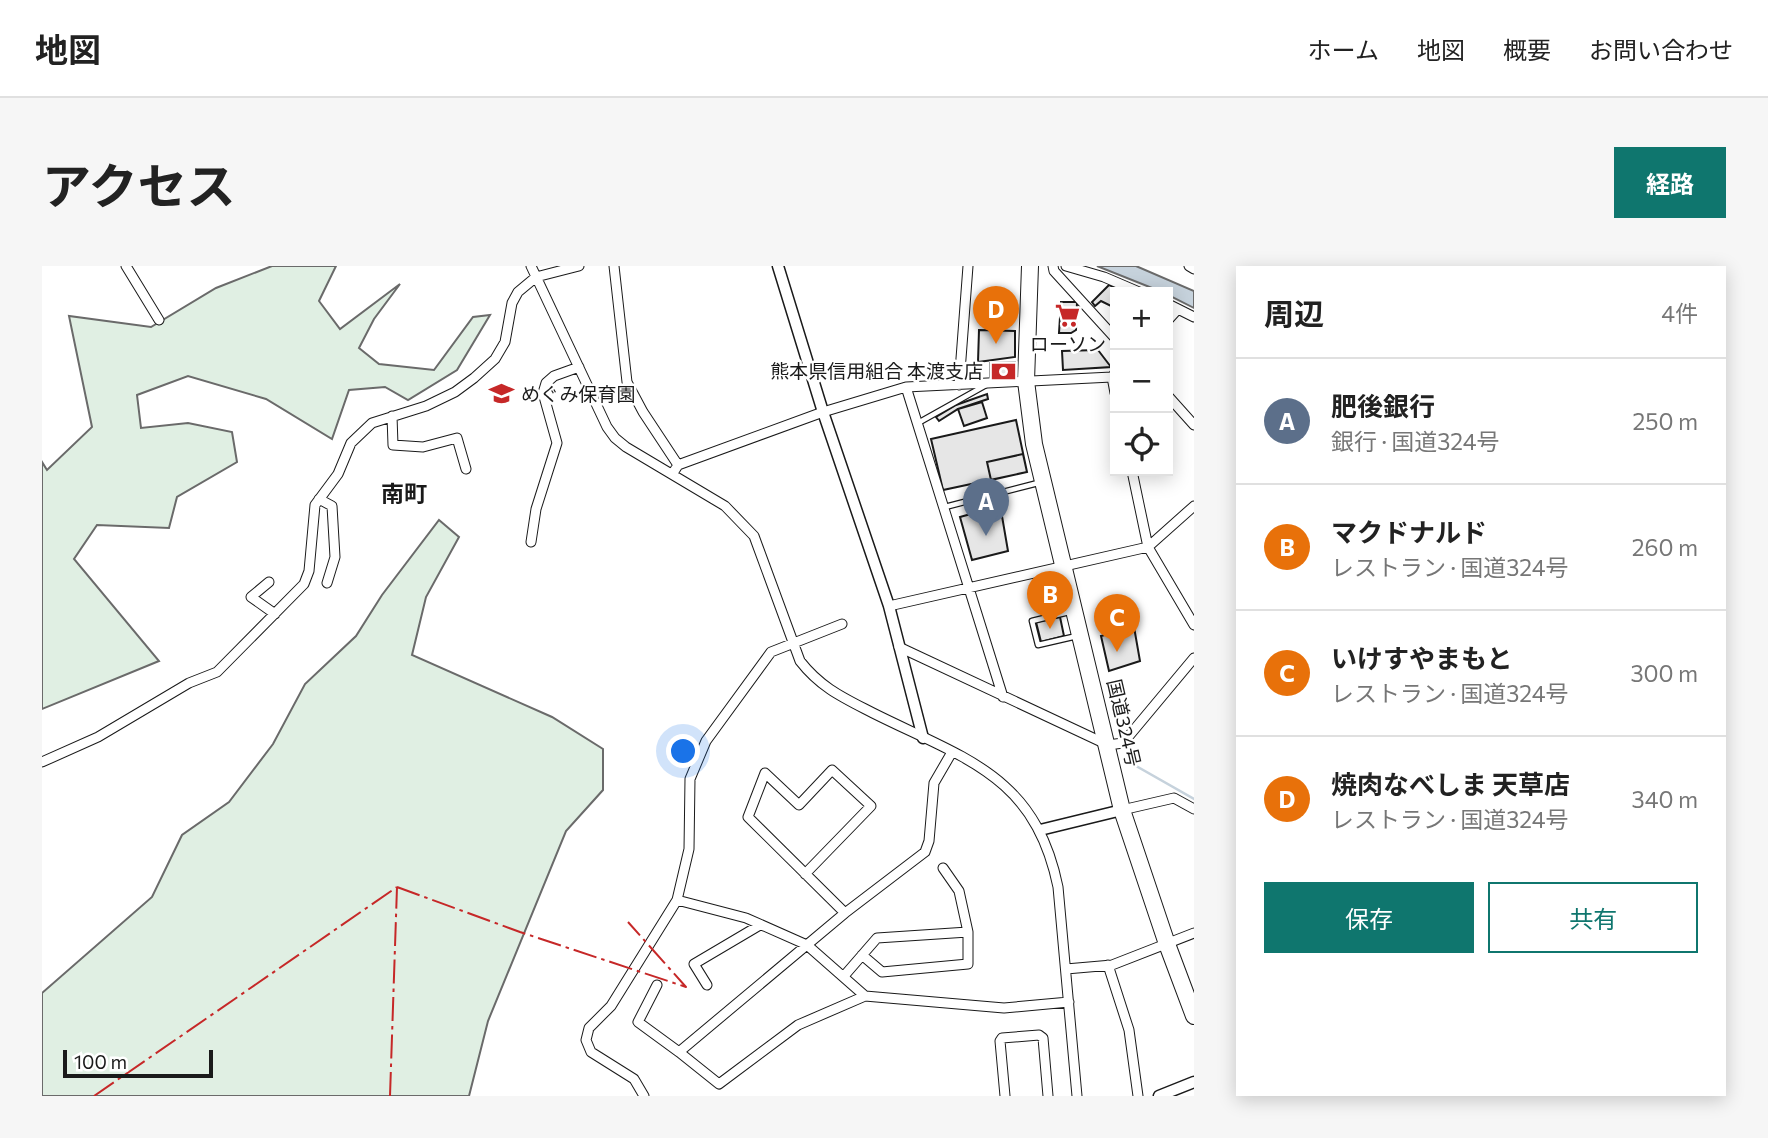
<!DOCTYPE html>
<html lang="ja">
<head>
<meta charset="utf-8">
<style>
  :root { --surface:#fff; --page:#f6f6f6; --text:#222; --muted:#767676; --line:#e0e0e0; --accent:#0f766e }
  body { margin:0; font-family:Commissioner,"Noto Sans JP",sans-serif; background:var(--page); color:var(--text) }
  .controls { position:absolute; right:21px; top:21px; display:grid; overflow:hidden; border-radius:0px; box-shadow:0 4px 18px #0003 }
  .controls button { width:63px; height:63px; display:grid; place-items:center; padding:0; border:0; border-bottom:2px solid var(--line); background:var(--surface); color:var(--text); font:35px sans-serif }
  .scale { position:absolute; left:21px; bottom:18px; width:150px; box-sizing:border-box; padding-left:7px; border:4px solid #1a1a1a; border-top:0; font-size:19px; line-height:24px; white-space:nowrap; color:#1a1a1a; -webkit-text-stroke:5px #fff; paint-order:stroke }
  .you { position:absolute; left:642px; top:486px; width:24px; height:24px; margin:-18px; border:5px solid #fff; border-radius:50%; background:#1a73e8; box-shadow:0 0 0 10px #1a73e833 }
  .badge { display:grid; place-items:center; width:46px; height:46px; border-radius:50%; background:var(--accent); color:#fff; font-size:23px; font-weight:700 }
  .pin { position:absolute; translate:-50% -58px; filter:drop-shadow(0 2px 4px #0008) }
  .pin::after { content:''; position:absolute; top:37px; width:24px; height:21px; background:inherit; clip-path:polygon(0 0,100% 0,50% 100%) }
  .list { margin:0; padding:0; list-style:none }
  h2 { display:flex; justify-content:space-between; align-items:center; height:91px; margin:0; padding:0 28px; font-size:30px }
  h2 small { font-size:23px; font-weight:400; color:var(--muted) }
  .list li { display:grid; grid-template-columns:46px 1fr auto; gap:21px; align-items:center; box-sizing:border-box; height:126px; padding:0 28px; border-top:2px solid var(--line) }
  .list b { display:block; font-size:26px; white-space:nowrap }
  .list p { margin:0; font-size:23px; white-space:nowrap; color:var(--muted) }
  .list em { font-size:23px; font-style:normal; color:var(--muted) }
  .actions { display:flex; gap:14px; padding:21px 28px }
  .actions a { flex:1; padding:16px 0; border:2px solid var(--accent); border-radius:0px; text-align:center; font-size:24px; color:var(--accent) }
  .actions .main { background:var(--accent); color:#fff }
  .icon { flex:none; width:38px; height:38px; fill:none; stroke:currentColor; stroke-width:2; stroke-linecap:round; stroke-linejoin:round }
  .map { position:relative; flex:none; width:1152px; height:830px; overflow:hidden; border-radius:0px }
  header { display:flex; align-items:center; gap:42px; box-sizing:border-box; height:98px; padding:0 35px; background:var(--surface); border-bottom:2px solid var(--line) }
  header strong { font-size:33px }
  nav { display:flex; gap:38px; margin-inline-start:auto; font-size:24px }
  .intro { display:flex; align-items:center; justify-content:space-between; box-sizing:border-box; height:168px; padding:0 42px }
  h1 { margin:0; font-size:49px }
  .button { padding:18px 32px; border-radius:0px; background:var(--accent); color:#fff; font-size:24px; font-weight:700 }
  main { display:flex; gap:42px; padding:0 42px }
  aside { flex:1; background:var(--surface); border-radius:0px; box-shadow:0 4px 18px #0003 }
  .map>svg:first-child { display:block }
  .green { fill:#e0efe3; stroke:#6a6a6a; stroke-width:2 }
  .water { fill:#c6d2dc; stroke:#6a6a6a; stroke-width:2 }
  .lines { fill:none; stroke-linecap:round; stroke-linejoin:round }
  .stream { stroke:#c6d2dc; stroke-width:2.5 }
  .building { fill:#e6e6e6; stroke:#1a1a1a; stroke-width:2 }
  .service-casing { stroke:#1a1a1a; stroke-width:7 }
  .minor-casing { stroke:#1a1a1a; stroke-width:11 }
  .tertiary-casing { stroke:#1a1a1a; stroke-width:13 }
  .trunk-casing { stroke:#1a1a1a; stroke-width:18 }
  .service { stroke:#fff; stroke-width:4.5 }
  .minor { stroke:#fff; stroke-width:9 }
  .tertiary { stroke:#fff; stroke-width:10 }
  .trunk { stroke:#fff; stroke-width:16 }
  .power { stroke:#c62828; stroke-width:2; stroke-dasharray:24 5 3.5 5; stroke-linecap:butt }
  .labels { text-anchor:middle; stroke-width:5; stroke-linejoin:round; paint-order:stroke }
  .poi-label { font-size:19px; fill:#1a1a1a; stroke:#fff }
  .street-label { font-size:19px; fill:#1a1a1a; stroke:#fff }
  .quarter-label { font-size:23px; font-weight:bold; fill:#1a1a1a; stroke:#fff }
</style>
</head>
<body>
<header>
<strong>地図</strong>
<nav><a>ホーム</a><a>地図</a><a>概要</a><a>お問い合わせ</a></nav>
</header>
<div class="intro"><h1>アクセス</h1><a class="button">経路</a></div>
<main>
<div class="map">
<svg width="1152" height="830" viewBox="0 0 1152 830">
  <rect width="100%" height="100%" fill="#fff"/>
  <path class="green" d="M 230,0 L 294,0 L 277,35 L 298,63 L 358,18 L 332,53 L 317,82 L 337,98 L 392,104 L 431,51 L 448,49 L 415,104 L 366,134 L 343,121 L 307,124 L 290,173 L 224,133 L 146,110 L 95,129 L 99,162 L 146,157 L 190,166 L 195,196 L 135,231 L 127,262 L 55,259 L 32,293 L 117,395 L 0,443 L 0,196 L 5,204 L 50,161 L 27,50 L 109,61 L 174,22 Z
    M 397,254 L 417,271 L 384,331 L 370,389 L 510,451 L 561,483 L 561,524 L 524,565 L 446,755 L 427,830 L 0,830 L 0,727 L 110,631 L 140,569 L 187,536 L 231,478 L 263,418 L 314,370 L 340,329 Z"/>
  <path class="water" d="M 1055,0 L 1094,0 L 1152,25 L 1152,42 L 1126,29 L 1126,26 L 1120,26 Z"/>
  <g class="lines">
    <path class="stream" d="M 1087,496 L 1152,533"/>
  </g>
  <path class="building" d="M 1067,19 L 1085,26 L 1073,26 L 1073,42 L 1059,35 L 1053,40 L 1050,36 Z
    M 1019,36 L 1035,36 L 1034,64 L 1029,67 L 1017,67 Z
    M 937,64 L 973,65 L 973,91 L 936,96 Z
    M 1056,84 L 1069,101 L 1021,104 L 1020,85 Z
    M 973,96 L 974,112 L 948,113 L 948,97 Z
    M 945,128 L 946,133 L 916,143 L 897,155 L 894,151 L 914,139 Z
    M 940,136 L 945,152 L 922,160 L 916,143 Z
    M 974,154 L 985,206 L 901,224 L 889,173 Z
    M 981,188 L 985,206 L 949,214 L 945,196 Z
    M 954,241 L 955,247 L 960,250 L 966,285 L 930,294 L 918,251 Z
    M 1018,351 L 1022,370 L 999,376 L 994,356 Z
    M 1092,361 L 1098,395 L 1067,405 L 1059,370 Z"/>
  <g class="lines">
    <defs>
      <path id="service" d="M 876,157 L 944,119
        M 903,241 L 996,217
        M 1027,346 L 990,355 L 996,379 L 1035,370"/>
      <path id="minor" d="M 84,0 L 117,54
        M 489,0 L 565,161 L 573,172 L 584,181 L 683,240 L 712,270 L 758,395 C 779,422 802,432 831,447 C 923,493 993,509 1016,621 L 1035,830
        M 572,0 L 585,116 L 601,146 L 636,199
        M 1011,0 L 1012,5 L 1073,72
        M 1024,0 L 1062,11 L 1097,26
        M 1147,0 L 1152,3
        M 1126,38 L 1152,51
        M 1126,54 L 1136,43
        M 1070,111 L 1073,127
        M 917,119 L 926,0
        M 864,121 L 961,431
        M 1126,130 L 1152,159
        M 350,150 L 351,179 L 381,181 L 415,172 L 424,203
        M 1090,205 L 1106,281 L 1152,359
        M 631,207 L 636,199 L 781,146 L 864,121 L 1070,111 L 1073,107
        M 277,233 L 290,240 L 293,291 L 285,317
        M 489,276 L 494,243 L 515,177 L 501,127 L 504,117 L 512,110 L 537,101
        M 227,316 L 209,331 L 233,348
        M 847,340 L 1106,281 L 1152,240
        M 857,381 L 1066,479 L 1081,477 L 1152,392
        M 0,496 L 56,471 L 147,417 L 175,406 L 262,318 L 267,305 L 273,239 L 296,208 L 309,177 L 330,157 L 384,140 L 413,126 L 432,112 L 453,93 L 463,76 L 470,37 L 476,26 L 494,11 L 537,0
        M 1080,544 L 1132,532 L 1152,543
        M 763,608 L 829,540 L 790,504 L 757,539 L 723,507 L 706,551 L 803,647
        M 635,634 L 704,652 L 765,679 L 823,730 L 962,742 L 1027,736
        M 820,689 L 840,706 L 926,698 L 926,666 L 917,625 L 901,602
        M 1066,699 L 1087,764 L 1096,830
        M 1024,703 L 1070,699 L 1152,667
        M 802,710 L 835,672 L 926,666
        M 615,719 L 596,756 L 637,786 L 803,647 L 883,586 L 887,575 L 892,517 L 910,486
        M 665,719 L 652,698 L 718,659
        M 637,786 L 677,818 L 756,759 L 823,730
        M 602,830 L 592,813 L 549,786 L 544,774 L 547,762 L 569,740 L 635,634 L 647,583 L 648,513 L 664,475 L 729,386 L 800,358
        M 963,830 L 958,775 L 960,772 L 997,769 L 1001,772 L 1006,830"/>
      <path id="tertiary" d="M 736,0 L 781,146 L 847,340 L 881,472
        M 998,564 L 1080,544
        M 1117,830 L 1152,816"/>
      <path id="trunk" d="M 988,0 L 984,115 L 992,178 L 1080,544 L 1125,678 L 1152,750"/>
    </defs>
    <use href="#service" class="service-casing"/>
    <use href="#minor" class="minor-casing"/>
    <use href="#tertiary" class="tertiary-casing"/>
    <use href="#trunk" class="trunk-casing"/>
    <use href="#service" class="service"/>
    <use href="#minor" class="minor"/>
    <use href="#tertiary" class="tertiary"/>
    <use href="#trunk" class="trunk"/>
    <path class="power" d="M 355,621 L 478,666 L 644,721 L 586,656
      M 52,830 L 355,621
      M 348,830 L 355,621"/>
  </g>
  <defs>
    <symbol id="supermarket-bare" viewBox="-9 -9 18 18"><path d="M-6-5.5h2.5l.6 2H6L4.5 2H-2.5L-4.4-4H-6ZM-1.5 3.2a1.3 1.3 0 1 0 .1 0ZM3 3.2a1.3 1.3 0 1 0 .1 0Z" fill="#c62828" stroke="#fff" stroke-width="2.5" paint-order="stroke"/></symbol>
    <symbol id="bank-bare" viewBox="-9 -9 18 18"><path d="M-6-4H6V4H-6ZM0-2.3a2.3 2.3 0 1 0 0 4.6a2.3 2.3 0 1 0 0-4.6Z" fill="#c62828" stroke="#fff" stroke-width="2.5" paint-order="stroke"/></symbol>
    <symbol id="school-bare" viewBox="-9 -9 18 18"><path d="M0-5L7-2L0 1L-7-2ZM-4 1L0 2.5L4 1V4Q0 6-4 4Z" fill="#c62828" stroke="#fff" stroke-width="2.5" paint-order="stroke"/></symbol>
  </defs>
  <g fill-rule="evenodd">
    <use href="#supermarket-bare" x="1008" y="32" width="35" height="35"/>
    <use href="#bank-bare" x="944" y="88" width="35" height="35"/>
    <use href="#school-bare" x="442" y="110" width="35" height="35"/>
  </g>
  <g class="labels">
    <g class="poi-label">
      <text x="1026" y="85">ローソン</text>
      <text x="941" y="112" text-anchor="end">熊本県信用組合 本渡支店</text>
      <text x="479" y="135" text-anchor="start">めぐみ保育園</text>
    </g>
    <g class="street-label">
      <text transform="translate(1082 457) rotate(77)" y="7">国道324号</text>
    </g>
    <g class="quarter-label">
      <text x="362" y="236">南町</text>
    </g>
  </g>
</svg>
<div class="controls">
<button>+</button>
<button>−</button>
<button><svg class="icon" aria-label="locate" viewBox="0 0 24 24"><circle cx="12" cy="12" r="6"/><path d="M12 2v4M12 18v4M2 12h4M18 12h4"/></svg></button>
</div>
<div class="scale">100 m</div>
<div class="you"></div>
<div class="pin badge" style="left:944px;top:270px;background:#5c6f8a">A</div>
<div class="pin badge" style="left:1008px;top:363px;background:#e8710a">B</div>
<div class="pin badge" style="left:1075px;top:386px;background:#e8710a">C</div>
<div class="pin badge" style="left:954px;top:78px;background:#e8710a">D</div>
</div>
<aside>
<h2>周辺<small>4件</small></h2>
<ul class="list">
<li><span class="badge" style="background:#5c6f8a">A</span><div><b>肥後銀行</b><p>銀行 · 国道324号</p></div><em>250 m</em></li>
<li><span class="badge" style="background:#e8710a">B</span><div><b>マクドナルド</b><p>レストラン · 国道324号</p></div><em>260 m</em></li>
<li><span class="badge" style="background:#e8710a">C</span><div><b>いけすやまもと</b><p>レストラン · 国道324号</p></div><em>300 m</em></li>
<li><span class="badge" style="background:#e8710a">D</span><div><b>焼肉なべしま 天草店</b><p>レストラン · 国道324号</p></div><em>340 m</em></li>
</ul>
<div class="actions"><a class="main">保存</a><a>共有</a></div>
</aside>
</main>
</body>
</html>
